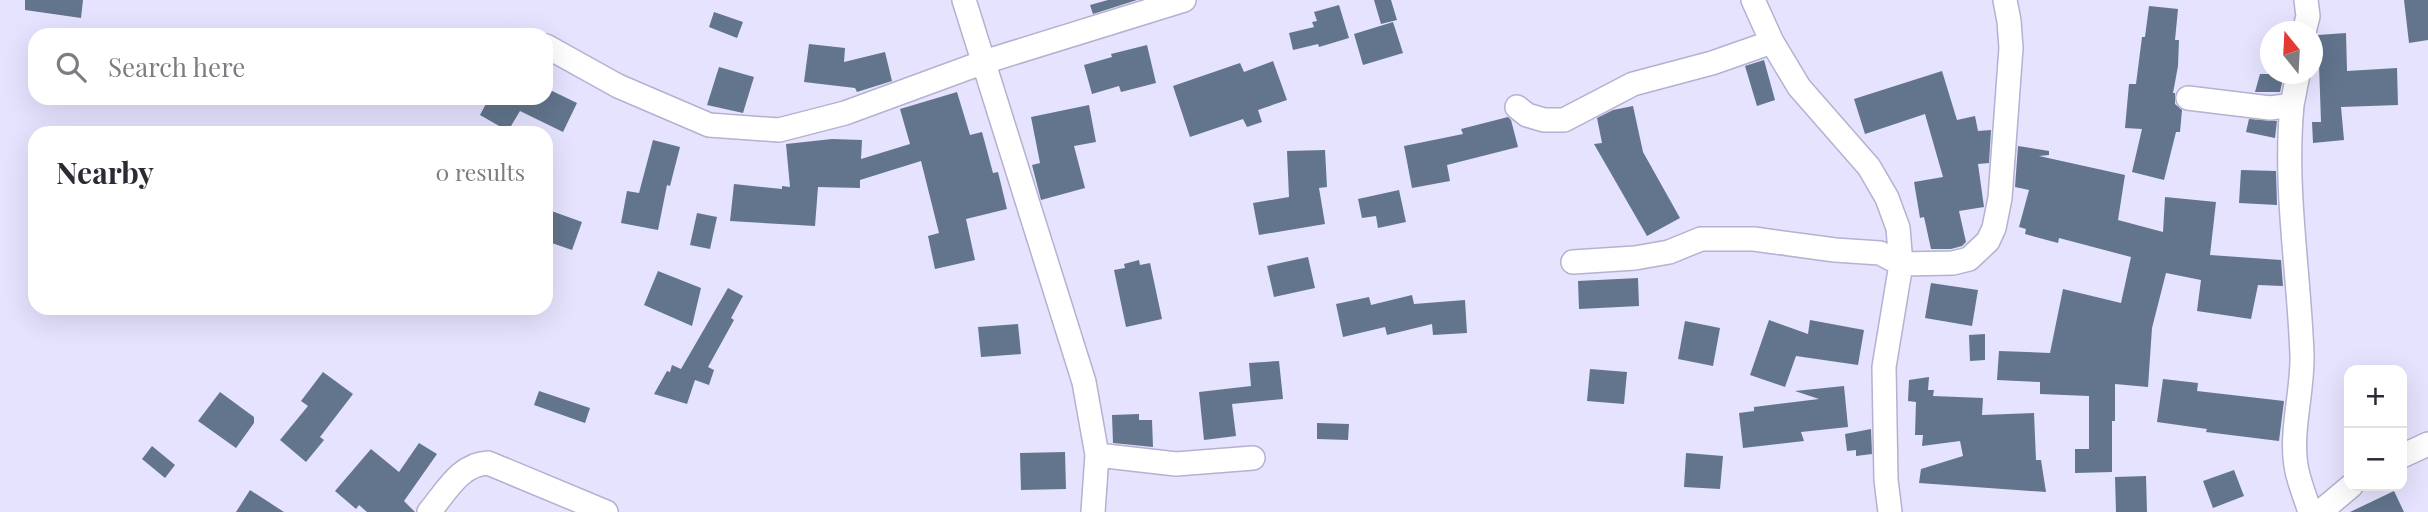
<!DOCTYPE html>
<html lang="en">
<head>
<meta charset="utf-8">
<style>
  :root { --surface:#fff; --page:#f7f7f7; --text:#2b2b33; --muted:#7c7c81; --line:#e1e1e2 }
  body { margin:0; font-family:"Playfair Display",serif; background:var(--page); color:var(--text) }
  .controls { position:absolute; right:21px; bottom:21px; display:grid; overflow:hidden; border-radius:14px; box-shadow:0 7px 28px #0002 }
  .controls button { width:63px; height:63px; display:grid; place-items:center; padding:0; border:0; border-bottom:2px solid var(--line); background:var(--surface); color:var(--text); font:35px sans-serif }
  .compass { position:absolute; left:2260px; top:21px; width:63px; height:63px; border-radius:50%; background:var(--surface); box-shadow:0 7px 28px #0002; rotate:342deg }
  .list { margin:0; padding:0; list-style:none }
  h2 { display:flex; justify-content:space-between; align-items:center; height:91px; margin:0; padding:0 28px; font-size:30px }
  h2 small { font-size:23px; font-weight:400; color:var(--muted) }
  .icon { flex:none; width:38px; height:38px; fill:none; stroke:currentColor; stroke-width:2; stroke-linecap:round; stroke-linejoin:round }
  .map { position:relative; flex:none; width:2428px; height:512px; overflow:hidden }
  .search { position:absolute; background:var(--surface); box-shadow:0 7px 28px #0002; left:28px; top:28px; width:525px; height:77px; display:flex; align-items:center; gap:18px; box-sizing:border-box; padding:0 24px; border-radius:21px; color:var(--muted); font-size:26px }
  .panel { position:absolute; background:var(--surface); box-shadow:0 7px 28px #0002; left:28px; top:126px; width:525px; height:189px; border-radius:21px }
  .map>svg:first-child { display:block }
  .building { fill:#62758d }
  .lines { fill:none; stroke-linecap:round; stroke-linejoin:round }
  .street-casing { stroke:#b4b1d1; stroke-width:26 }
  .street { stroke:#fff; stroke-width:23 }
</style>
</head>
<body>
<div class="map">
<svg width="2428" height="512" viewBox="0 0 2428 512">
  <rect width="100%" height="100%" fill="#e5e3fe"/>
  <path class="building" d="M 25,0 L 83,0 L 81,18 L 25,10 Z
    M 1108,0 L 1137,0 L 1093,14 L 1090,5 Z
    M 1374,0 L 1391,0 L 1397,20 L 1381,24 Z
    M 2404,0 L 2428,0 L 2428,40 L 2409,43 Z
    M 1339,5 L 1349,38 L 1319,47 L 1318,44 L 1293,50 L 1289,33 L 1314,27 L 1312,22 L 1317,21 L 1314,12 Z
    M 2149,6 L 2178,9 L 2175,40 L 2179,40 L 2178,66 L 2173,93 L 2175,93 L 2175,104 L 2182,110 L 2180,132 L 2176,132 L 2164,180 L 2132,172 L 2142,129 L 2125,128 L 2129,84 L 2136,84 L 2142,37 L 2145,37 Z
    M 714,12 L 743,22 L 737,38 L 709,27 Z
    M 1393,22 L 1403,53 L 1363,65 L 1354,34 Z
    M 2346,33 L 2347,71 L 2397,68 L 2398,105 L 2341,107 L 2344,140 L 2313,143 L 2312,122 L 2321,122 L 2318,35 Z
    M 809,44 L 845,48 L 844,62 L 885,52 L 892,81 L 857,92 L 855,88 L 804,82 Z
    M 1147,45 L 1156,83 L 1121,92 L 1119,86 L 1092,94 L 1084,65 L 1112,57 L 1111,54 Z
    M 1764,60 L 1775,100 L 1757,106 L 1745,66 Z
    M 1273,61 L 1287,100 L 1258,110 L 1262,122 L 1247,127 L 1243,119 L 1190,137 L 1173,86 L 1240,63 L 1244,72 Z
    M 719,67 L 754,77 L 743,113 L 707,105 Z
    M 1942,71 L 1957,120 L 1975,116 L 1978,131 L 1991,130 L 1989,163 L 1978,164 L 1984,207 L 1959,211 L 1966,242 L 1962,246 L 1951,249 L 1931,249 L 1924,217 L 1920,218 L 1914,182 L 1943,177 L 1925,114 L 1865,134 L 1854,99 Z
    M 2260,74 L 2284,74 L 2280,92 L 2255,92 Z
    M 546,88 L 577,103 L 563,132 L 520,111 L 508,131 L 480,115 L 489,98 L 546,98 Z
    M 957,92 L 970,135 L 982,132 L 993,173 L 998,172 L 1007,209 L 966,219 L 975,260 L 935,269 L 928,236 L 939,233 L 921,161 L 860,180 L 860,188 L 818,187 L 815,226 L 730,221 L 734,184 L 782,189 L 782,186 L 790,187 L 786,144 L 832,139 L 862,140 L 861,159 L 910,144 L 900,109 Z
    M 1089,105 L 1096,142 L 1074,146 L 1085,188 L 1041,200 L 1032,165 L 1040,163 L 1031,117 Z
    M 1633,106 L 1643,152 L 1680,218 L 1647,236 L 1594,144 L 1602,143 L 1597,118 L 1613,110 Z
    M 1508,117 L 1511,120 L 1518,147 L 1447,165 L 1450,181 L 1412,188 L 1404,146 L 1463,134 L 1461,129 Z
    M 2249,119 L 2277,121 L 2275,138 L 2246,132 Z
    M 653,140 L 680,147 L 670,186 L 667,185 L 658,230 L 621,223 L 627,191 L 639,193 Z
    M 2018,146 L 2049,151 L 2049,155 L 2039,156 L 2125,175 L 2118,220 L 2163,232 L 2165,197 L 2216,202 L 2210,255 L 2281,260 L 2283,286 L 2258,285 L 2251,319 L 2197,311 L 2201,280 L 2166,273 L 2152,328 L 2148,387 L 2115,384 L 2115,421 L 2112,421 L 2112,472 L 2075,473 L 2075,449 L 2089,449 L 2089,396 L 2040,394 L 2040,382 L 1997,380 L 1999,351 L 2050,353 L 2063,289 L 2121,303 L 2131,257 L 2059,238 L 2058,243 L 2025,234 L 2026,229 L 2019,227 L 2029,190 L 2015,187 Z
    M 1325,150 L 1327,187 L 1319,188 L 1325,224 L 1259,235 L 1253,203 L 1289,197 L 1287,151 Z
    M 2241,170 L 2276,171 L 2277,205 L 2239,203 Z
    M 1399,190 L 1406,222 L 1378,228 L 1376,216 L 1362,218 L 1358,199 Z
    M 546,209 L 582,222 L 572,250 L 546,241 Z
    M 697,213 L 717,217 L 710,249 L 690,245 Z
    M 1308,257 L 1315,288 L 1274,297 L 1267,266 Z
    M 1139,260 L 1140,265 L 1150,263 L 1162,319 L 1126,327 L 1114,270 L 1125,268 L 1124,264 Z
    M 658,271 L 701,288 L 692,326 L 644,305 Z
    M 1638,278 L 1639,306 L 1579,309 L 1578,281 Z
    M 1931,283 L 1978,290 L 1972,326 L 1925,318 Z
    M 728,288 L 743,296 L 731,318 L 734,320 L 708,367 L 714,370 L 709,385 L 695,380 L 687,404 L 654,394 L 667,371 L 670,372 L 672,365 L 681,369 Z
    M 1412,295 L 1414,304 L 1465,300 L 1467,333 L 1433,335 L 1432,324 L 1387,335 L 1385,327 L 1343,337 L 1336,304 L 1369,297 L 1371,305 Z
    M 1769,320 L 1808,334 L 1810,320 L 1864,330 L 1858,365 L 1796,356 L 1785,387 L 1750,375 Z
    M 1685,321 L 1720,328 L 1713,366 L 1678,359 Z
    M 1018,324 L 1021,354 L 981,357 L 978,327 Z
    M 1985,334 L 1985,360 L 1970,361 L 1969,335 Z
    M 1279,361 L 1283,399 L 1232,404 L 1236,436 L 1204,440 L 1199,392 L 1251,386 L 1249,363 Z
    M 1590,369 L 1627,372 L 1624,404 L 1587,401 Z
    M 323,372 L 353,394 L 320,437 L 324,440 L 306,462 L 280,440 L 308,406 L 301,401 Z
    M 1929,377 L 1928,390 L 1934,390 L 1933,396 L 1983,398 L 1982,415 L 2034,413 L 2036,460 L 2041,460 L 2046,492 L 1919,483 L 1921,469 L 1963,456 L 1960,441 L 1922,446 L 1923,435 L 1915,435 L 1916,402 L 1908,401 L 1909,380 Z
    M 2163,379 L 2198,383 L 2197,391 L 2284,401 L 2279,441 L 2206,432 L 2207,429 L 2157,422 Z
    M 1844,386 L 1848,427 L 1801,432 L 1804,441 L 1743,448 L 1739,413 L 1754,411 L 1754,407 L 1819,399 L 1795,391 Z
    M 539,391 L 590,408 L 585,423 L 534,405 Z
    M 220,392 L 254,417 L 254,423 L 236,448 L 198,421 Z
    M 1139,414 L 1139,420 L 1152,420 L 1153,447 L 1113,443 L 1112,415 Z
    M 1317,423 L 1349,424 L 1348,440 L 1317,439 Z
    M 1871,429 L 1872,454 L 1856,456 L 1856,450 L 1847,451 L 1845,434 Z
    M 419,443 L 437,454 L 404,501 L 415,512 L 367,512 L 359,505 L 356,509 L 335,491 L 371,449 L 399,472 Z
    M 152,446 L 175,465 L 165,478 L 142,459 Z
    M 1065,452 L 1066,489 L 1021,490 L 1020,453 Z
    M 1686,453 L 1723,456 L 1720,489 L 1684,487 Z
    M 2234,470 L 2244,496 L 2213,508 L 2203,481 Z
    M 2146,476 L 2147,512 L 2116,512 L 2115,477 Z
    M 250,490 L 284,512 L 236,512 Z
    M 2394,491 L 2404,512 L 2350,512 Z"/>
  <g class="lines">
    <defs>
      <path id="street" d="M 964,0 L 1084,382 L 1097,455 L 1093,512
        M 1753,0 L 1772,42 L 1799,87 L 1869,167 L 1887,198 L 1898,228 L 1901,264 L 1884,367 L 1886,480 L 1890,512
        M 2304,32 L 2308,16 L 2306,0
        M 546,46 L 618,86 L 709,125 L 779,130 L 845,113 L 984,62 L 1184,0
        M 2188,98 L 2270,108 L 2292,105 L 2298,74
        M 2292,105 C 2284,189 2299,271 2302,355 C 2303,393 2289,434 2297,471 C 2300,485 2306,499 2310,512
        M 1517,107 L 1527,115 L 1544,120 L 1564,120 L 1633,84 L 1712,63 L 1772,42
        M 1573,262 L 1635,258 L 1669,252 L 1701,239 L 1754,239 L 1835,250 L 1880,253 L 1901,264 L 1953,263 L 1969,259 L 1988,241 L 1994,228 L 2000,198 L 2011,48 L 2009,21 L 2005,0
        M 1097,455 L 1176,464 L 1253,458
        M 2402,456 L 2428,444
        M 429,512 C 446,492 460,464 488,463 L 606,512
        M 2320,512 L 2351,486"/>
    </defs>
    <use href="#street" class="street-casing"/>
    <use href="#street" class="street"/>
  </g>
</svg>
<div class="controls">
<button>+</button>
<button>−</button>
</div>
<svg class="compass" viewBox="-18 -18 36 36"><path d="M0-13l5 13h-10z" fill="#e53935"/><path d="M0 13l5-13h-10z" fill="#7c7c81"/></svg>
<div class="search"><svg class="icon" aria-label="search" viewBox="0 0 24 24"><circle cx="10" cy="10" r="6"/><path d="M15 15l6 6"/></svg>Search here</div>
<section class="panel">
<h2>Nearby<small>0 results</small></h2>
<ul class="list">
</ul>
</section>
</div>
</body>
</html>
